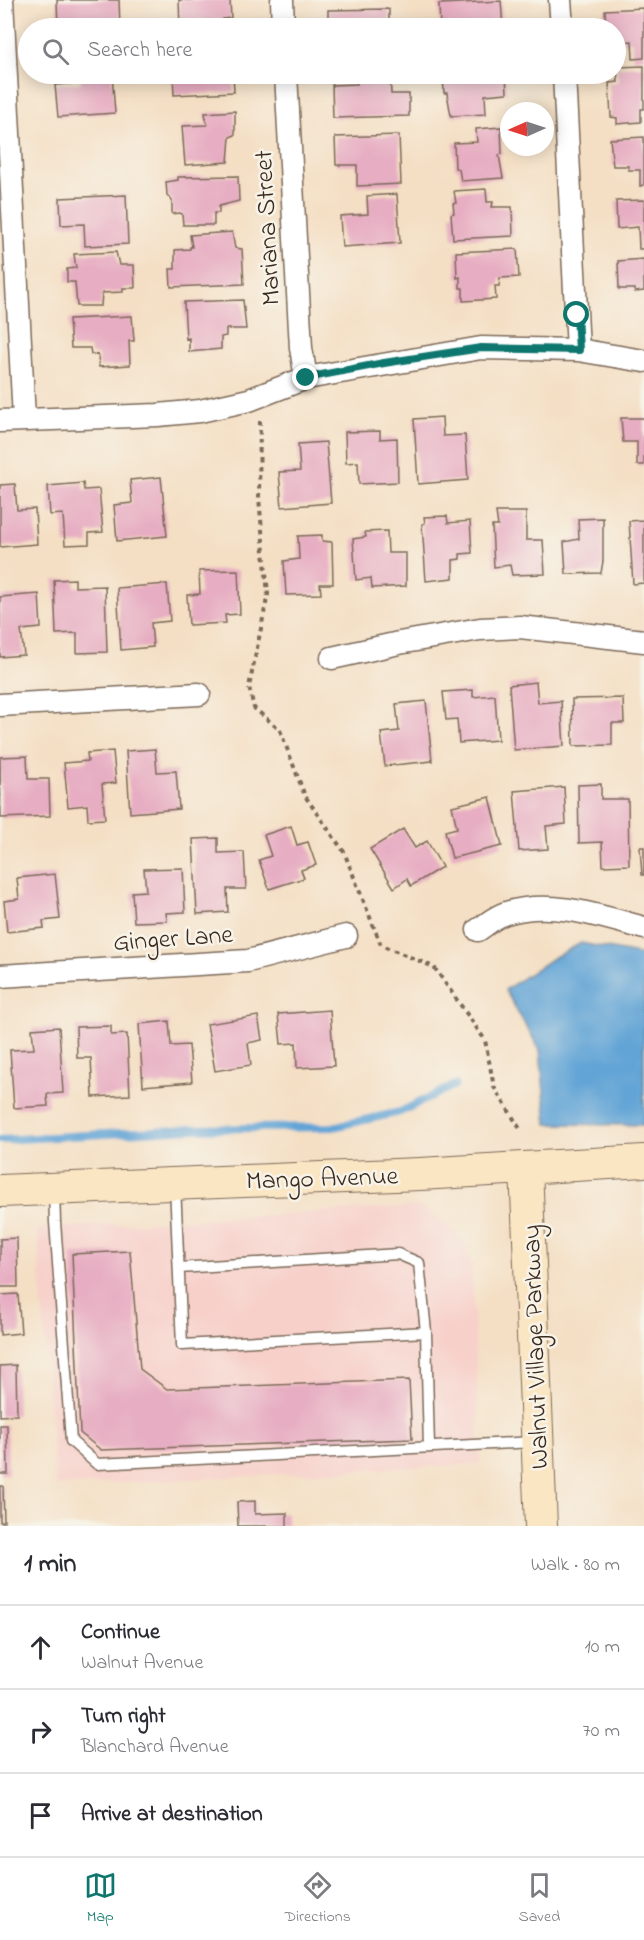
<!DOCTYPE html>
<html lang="en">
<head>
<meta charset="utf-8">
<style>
  :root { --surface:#fff; --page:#f7f7f7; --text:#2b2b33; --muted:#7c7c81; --line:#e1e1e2; --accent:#0f766e }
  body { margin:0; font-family:"Indie Flower",sans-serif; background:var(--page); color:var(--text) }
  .compass { position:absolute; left:500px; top:102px; width:54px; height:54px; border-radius:50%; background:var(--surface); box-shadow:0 3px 15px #0003; rotate:267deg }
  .stop { position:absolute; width:18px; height:18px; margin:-14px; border:4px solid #0f766e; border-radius:50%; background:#fff }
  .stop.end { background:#0f766e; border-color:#fff; box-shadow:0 2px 6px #0008 }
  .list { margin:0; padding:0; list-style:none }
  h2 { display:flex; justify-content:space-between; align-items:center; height:78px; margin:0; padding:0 24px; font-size:26px }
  h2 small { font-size:20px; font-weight:400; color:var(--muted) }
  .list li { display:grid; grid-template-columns:39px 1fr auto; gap:18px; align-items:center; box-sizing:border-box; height:84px; padding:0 24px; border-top:2px solid var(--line) }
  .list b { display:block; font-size:22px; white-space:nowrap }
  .list p { margin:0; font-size:20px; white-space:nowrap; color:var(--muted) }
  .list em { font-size:20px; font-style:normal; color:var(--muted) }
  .icon { flex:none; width:33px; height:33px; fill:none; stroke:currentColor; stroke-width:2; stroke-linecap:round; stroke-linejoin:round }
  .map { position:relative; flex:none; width:644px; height:1526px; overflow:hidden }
  .search { position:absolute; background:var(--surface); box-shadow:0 3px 15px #0003; left:18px; right:18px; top:18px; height:66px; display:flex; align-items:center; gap:15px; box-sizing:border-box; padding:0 21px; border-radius:33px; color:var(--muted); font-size:22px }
  .sheet { height:330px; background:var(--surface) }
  nav { display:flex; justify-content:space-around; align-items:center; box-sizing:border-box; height:84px; border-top:2px solid var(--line); background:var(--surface); font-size:16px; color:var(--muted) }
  nav a { display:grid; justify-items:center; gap:3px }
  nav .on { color:var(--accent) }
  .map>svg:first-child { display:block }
  .built { fill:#f7d0ca }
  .water { fill:#62a4d6; stroke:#4e677a; stroke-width:1.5 }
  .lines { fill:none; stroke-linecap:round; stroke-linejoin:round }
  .stream { stroke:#62a4d6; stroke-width:8 }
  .building { fill:#e7adc2 }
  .lane-casing { stroke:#7c6958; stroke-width:13 }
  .street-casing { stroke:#7c6958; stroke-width:25 }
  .secondary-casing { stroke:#7c6958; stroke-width:34 }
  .path { stroke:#7c6958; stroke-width:4; stroke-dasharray:4.5 4.5; stroke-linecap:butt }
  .lane { stroke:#fff; stroke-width:10 }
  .street { stroke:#fff; stroke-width:22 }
  .secondary { stroke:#fbe6c4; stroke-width:32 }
  .route { stroke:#0f766e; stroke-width:8 }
  .labels { text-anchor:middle; stroke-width:5; stroke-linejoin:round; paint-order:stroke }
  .street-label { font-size:26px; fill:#3b2a1e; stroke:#f7f3e8 }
</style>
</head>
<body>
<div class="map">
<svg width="644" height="1526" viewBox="0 0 644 1526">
  <rect width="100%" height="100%" fill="#f7f3e8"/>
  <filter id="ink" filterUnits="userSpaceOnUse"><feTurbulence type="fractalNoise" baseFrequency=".0167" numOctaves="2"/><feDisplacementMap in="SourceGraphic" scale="12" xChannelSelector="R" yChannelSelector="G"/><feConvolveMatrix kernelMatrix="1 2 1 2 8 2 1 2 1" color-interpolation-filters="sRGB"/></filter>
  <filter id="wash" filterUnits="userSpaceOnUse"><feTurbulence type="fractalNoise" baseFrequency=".008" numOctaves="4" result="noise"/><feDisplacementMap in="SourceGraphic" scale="24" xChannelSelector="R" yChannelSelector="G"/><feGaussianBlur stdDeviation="1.35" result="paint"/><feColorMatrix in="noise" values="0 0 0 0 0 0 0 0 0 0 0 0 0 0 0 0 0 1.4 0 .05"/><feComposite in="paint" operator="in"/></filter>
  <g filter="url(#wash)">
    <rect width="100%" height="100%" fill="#f4dfc4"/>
    <path class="built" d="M 418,1206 L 440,1220 L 465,1242 L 472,1267 L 480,1464 L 55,1486 L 37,1229 Z"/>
    <path class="water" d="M 581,943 L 644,955 L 644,1125 L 547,1124 L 540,1050 L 505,990 L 553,958 Z"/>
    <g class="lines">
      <path class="stream" d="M 0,1140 L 192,1129 L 333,1127 L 400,1112 L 455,1085"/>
    </g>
    <g id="blocks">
      <path class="building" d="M 57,0 L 119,0 L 120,28 L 58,28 Z
        M 179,0 L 230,0 L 231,18 L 223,19 L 222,28 L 180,28 Z
        M 501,1 L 503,28 L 440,28 L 439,4 Z
        M 644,8 L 644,58 L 633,59 L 632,41 L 622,42 L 622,37 L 616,37 L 616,28 L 606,28 L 605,10 Z
        M 389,9 L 389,28 L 328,28 L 328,10 Z
        M 644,66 L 644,109 L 641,109 L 641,122 L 617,124 L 617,118 L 611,117 L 609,83 L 618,82 L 617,67 Z
        M 80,74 L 112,74 L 115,113 L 58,117 L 55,85 L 81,83 Z
        M 173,74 L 233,74 L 234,92 L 174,95 Z
        M 357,74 L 390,74 L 391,94 L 409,94 L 409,116 L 333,118 L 332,85 L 357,84 Z
        M 443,74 L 506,74 L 507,93 L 485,95 L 486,114 L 451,116 L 447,93 L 444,93 Z
        M 235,111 L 235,135 L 230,137 L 228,162 L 185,165 L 182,126 L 207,125 L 205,113 Z
        M 501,127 L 502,154 L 499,155 L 503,178 L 461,181 L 459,169 L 455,168 L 454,143 L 477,142 L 476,129 Z
        M 399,135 L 401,184 L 357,186 L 357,165 L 336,165 L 335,137 Z
        M 644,137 L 644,185 L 640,186 L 640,170 L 628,170 L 628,166 L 613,166 L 610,139 Z
        M 238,176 L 239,201 L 219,206 L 219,213 L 214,213 L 214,225 L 183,225 L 182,214 L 180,213 L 172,214 L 172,200 L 167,195 L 166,182 L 178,180 L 178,177 Z
        M 486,189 L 487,202 L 493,202 L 492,207 L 512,207 L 513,236 L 453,239 L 451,214 L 454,213 L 453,203 L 456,203 L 454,191 Z
        M 397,194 L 400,243 L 342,247 L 340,216 L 368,214 L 367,196 Z
        M 126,195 L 128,244 L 85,246 L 84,224 L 61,225 L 60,198 Z
        M 644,200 L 644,249 L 639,249 L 638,227 L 617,229 L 616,201 Z
        M 232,232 L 235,248 L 242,249 L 244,284 L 171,287 L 170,269 L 175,269 L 175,250 L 190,249 L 190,247 L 192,247 L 190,235 Z
        M 517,249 L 519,277 L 500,278 L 499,286 L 495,286 L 496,299 L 463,301 L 463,288 L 460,288 L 460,277 L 457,278 L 456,252 Z
        M 116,252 L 119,265 L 134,265 L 135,288 L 123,288 L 123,292 L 102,293 L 101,306 L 77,306 L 75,282 L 67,282 L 67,269 L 76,268 L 74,254 Z
        M 644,259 L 644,291 L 635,292 L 635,289 L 619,289 L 618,261 Z
        M 243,300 L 246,329 L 226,329 L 226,336 L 221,337 L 221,349 L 189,352 L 189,338 L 186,339 L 184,302 Z
        M 132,316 L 134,341 L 129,341 L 130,365 L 99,367 L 98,355 L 91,354 L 90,348 L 71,348 L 69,319 Z
        M 442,417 L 443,436 L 465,435 L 468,480 L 418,484 L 414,419 Z
        M 621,418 L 644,418 L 644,465 L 637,465 L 637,442 L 623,442 Z
        M 380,431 L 380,439 L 397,438 L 398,482 L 359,484 L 358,462 L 346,463 L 345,432 Z
        M 326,442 L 331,503 L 282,507 L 279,472 L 300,471 L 298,444 Z
        M 161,477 L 167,536 L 117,541 L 114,505 L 132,503 L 130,480 Z
        M 83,483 L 84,490 L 99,489 L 103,532 L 89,533 L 89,544 L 65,545 L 63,514 L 50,515 L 48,486 Z
        M 15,484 L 17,510 L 35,509 L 37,544 L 0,547 L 0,485 Z
        M 496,512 L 526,512 L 526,540 L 543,540 L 545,574 L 512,575 L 510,565 L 494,567 L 492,526 L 498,526 Z
        M 447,516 L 448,523 L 470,521 L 472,553 L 460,554 L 460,559 L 453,560 L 453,578 L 426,581 L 422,524 L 425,523 L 424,517 Z
        M 603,518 L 603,561 L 601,573 L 566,574 L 564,542 L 579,539 L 578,519 Z
        M 644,520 L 644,583 L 633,584 L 629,521 Z
        M 387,531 L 388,553 L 406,553 L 406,586 L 372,588 L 371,578 L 356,580 L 353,539 L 366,537 L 365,532 Z
        M 322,535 L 322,541 L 332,542 L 333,584 L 320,584 L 321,594 L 286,595 L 284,561 L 299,559 L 298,536 Z
        M 238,570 L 240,614 L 225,615 L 226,623 L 189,625 L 187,595 L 200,594 L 199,571 Z
        M 75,579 L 75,587 L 105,586 L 107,652 L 77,653 L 77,633 L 56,634 L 54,580 Z
        M 167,584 L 170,621 L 151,623 L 153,647 L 121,650 L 117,588 Z
        M 39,594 L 41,628 L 21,630 L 24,655 L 0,657 L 0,597 Z
        M 536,682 L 538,703 L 561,701 L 564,746 L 514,750 L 509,685 Z
        M 473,690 L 473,697 L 495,695 L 498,740 L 459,743 L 457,719 L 446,720 L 443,692 Z
        M 623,698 L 624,723 L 612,723 L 612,745 L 573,746 L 572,699 Z
        M 426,701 L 432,761 L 385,766 L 381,733 L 399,731 L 396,704 Z
        M 155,749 L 157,772 L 176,771 L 179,809 L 130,813 L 126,751 Z
        M 113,751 L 116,783 L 102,784 L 105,819 L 88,820 L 87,805 L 68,807 L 64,763 L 88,761 L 87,753 Z
        M 27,756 L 28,779 L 49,779 L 50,816 L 1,818 L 0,757 Z
        M 601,784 L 601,799 L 628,799 L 629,865 L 603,866 L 602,842 L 579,843 L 578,785 Z
        M 564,787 L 566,824 L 546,826 L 548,849 L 519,851 L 514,791 Z
        M 490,797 L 502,846 L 452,858 L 445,831 L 457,828 L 452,806 Z
        M 291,826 L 297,845 L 308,842 L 316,865 L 301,870 L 304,878 L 269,889 L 259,860 L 271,856 L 264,835 Z
        M 403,829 L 415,848 L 427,841 L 442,867 L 411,886 L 407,879 L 394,888 L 370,849 Z
        M 218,838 L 218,853 L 244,852 L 246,889 L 227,889 L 228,912 L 197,914 L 193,839 Z
        M 640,847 L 644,847 L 644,875 L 642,875 Z
        M 183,868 L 185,912 L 166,913 L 167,921 L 134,922 L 132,892 L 146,891 L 144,869 Z
        M 55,874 L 60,919 L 43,921 L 44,928 L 7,932 L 4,901 L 19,899 L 17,878 Z
        M 330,1010 L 334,1066 L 297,1068 L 296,1043 L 281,1044 L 278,1014 Z
        M 258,1016 L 262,1040 L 248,1043 L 251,1065 L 215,1071 L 207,1024 Z
        M 169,1021 L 171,1046 L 189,1045 L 192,1082 L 143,1086 L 139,1024 Z
        M 111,1026 L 111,1035 L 127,1034 L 130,1095 L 93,1097 L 91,1058 L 77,1058 L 76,1027 Z
        M 59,1027 L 63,1093 L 47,1094 L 48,1106 L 14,1108 L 10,1050 L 34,1049 L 32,1029 Z
        M 17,1238 L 18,1287 L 0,1287 L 0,1239 Z
        M 130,1251 L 140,1369 L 167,1389 L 409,1380 L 412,1439 L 101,1450 L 80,1433 L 72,1254 Z
        M 18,1294 L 21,1333 L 0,1335 L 0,1295 Z
        M 16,1365 L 17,1415 L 0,1416 L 0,1366 Z
        M 0,1425 L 7,1425 L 8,1474 L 0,1474 Z
        M 0,1486 L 3,1486 L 4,1522 L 0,1522 Z
        M 255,1501 L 255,1514 L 287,1513 L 287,1526 L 238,1526 L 237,1502 Z"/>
    </g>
  </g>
  <g filter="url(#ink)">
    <use href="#blocks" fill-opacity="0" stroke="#7c6958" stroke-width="1.5"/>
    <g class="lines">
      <defs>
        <path id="lane" d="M 175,1185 L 182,1345 L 426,1332 L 419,1263 L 398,1254 L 179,1268
          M 54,1192 L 55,1222 L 71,1441 L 97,1464 L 534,1442
          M 426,1332 L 429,1447"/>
        <path id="street" d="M 2,0 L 24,419
          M 282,0 L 283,28
          M 560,0 L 562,28
          M 286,74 L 301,348 L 306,378
          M 564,74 L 578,350
          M 0,421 L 158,415 L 200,411 L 249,400 L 306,378 L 481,348 L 578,350 L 644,361
          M 332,658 L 399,643 L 480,629 L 520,627 L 644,641
          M 0,705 L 199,694
          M 478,930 C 487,924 496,916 506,913 C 551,899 600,916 644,928
          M 0,976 L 248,961 L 346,936"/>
        <path id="secondary" d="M 526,1168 L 541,1526
          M 0,1191 L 420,1174 L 644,1161"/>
      </defs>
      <use href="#lane" class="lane-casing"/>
      <use href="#street" class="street-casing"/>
      <use href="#secondary" class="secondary-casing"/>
      <path class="path" d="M 260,421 L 259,498 L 268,594 L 249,687 L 254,708 L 280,730 L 305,796 L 344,852 L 381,945 L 434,967 L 485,1040 L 494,1087 L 522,1132"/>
      <use href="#lane" class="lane"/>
      <use href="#street" class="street"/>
      <use href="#secondary" class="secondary"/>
    </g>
  </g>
  <g class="lines" filter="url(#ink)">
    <path class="route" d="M 306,378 L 384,363 L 481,348 L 579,350 L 577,315"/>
  </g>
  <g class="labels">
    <g class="street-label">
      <text transform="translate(266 228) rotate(-93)" y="9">Mariana Street</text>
      <text transform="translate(173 937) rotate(-4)" y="9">Ginger Lane</text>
      <text transform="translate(322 1177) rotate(-2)" y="9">Mango Avenue</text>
      <text transform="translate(534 1347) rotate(-92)" y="9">Walnut Village Parkway</text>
    </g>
  </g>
</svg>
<svg class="compass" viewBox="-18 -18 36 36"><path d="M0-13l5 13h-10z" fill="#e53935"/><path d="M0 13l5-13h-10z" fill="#7c7c81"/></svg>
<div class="stop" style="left:577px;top:315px"></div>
<div class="stop end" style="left:306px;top:378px"></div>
<div class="search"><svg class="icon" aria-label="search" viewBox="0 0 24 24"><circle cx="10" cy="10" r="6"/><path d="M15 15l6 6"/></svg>Search here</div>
</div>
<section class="sheet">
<h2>1 min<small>Walk · 80 m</small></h2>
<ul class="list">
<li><svg class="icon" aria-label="ahead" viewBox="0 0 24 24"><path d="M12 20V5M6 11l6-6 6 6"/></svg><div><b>Continue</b><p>Walnut Avenue</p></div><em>10 m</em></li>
<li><svg class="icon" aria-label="right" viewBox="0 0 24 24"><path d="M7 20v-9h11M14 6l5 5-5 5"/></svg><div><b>Turn right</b><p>Blanchard Avenue</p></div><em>70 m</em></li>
<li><svg class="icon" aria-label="arrive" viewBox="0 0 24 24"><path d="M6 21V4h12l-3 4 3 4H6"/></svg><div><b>Arrive at destination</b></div></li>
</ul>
</section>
<nav>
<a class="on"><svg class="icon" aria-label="map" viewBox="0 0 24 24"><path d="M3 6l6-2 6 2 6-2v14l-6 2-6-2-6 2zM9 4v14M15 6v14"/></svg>Map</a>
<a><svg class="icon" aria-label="directions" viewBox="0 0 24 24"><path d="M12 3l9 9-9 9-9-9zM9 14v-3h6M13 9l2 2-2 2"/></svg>Directions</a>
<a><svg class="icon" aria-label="saved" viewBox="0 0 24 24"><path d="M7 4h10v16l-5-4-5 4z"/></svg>Saved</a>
</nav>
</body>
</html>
